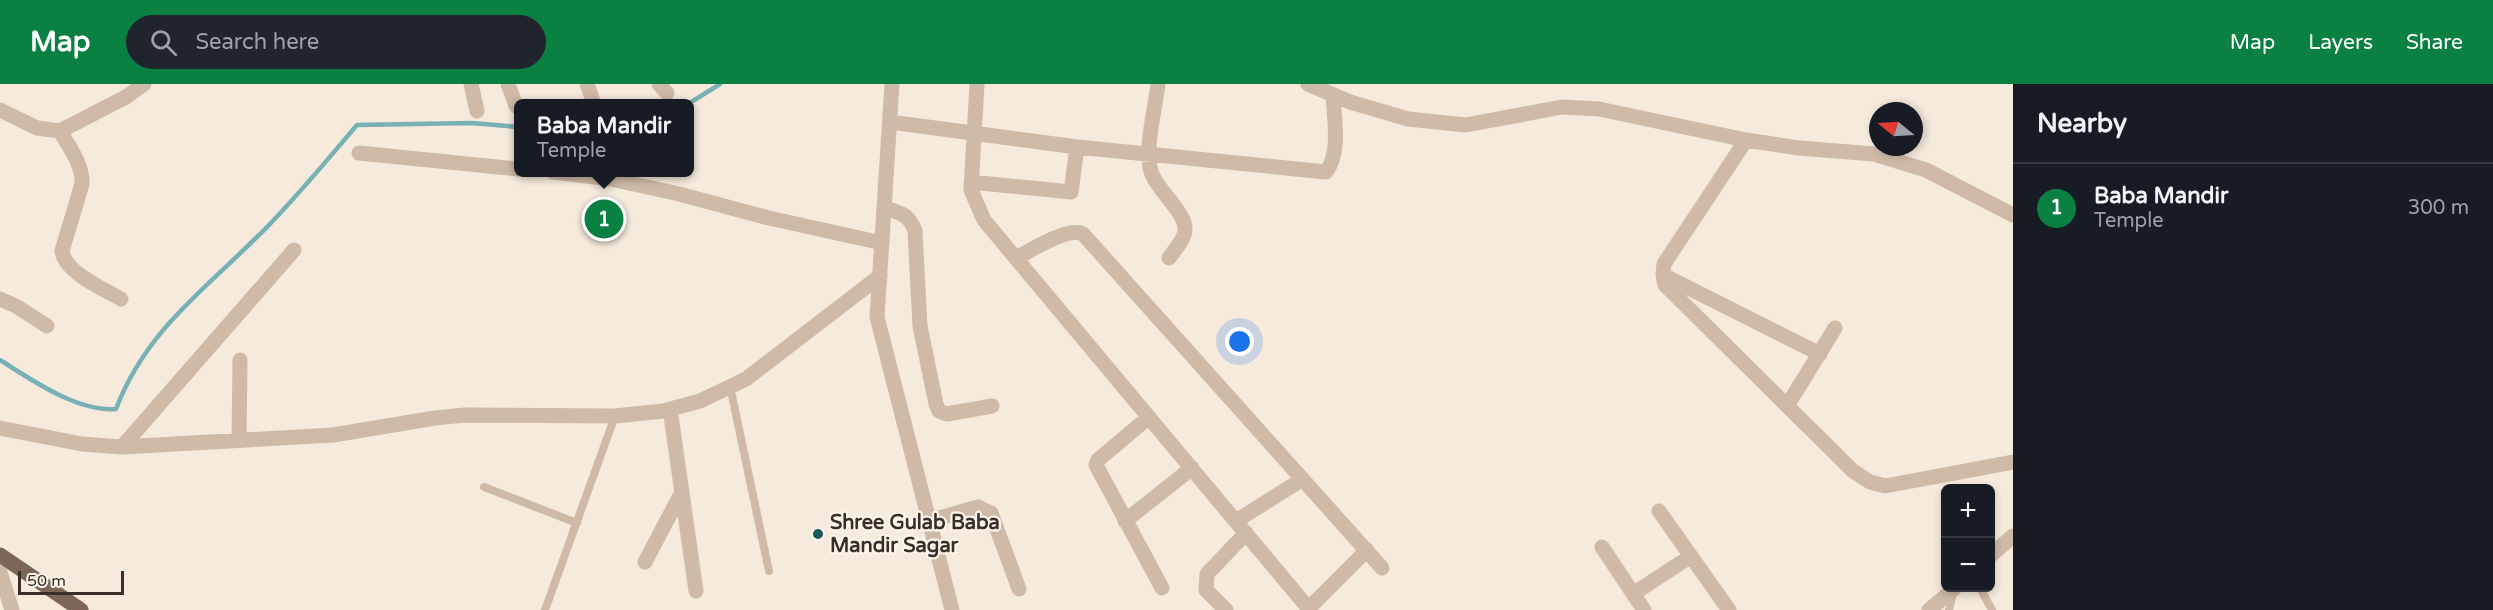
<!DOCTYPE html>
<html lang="en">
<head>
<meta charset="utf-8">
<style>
  :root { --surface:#171b24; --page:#20242c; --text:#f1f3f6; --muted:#9ea1a6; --line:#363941; --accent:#0b8043 }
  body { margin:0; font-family:"Varela Round",sans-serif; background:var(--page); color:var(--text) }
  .controls { position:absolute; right:18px; bottom:18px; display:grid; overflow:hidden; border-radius:9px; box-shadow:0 3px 9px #0003 }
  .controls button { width:54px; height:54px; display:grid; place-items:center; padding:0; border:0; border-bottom:2px solid var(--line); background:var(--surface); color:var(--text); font:30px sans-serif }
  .compass { position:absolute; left:1869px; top:18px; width:54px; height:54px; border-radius:50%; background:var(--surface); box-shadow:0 3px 9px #0003; rotate:288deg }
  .scale { position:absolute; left:18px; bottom:15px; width:106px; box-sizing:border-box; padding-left:6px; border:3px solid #3a2e28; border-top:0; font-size:16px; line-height:21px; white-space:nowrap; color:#3a2e28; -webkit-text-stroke:4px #fcf4e9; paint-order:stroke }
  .you { position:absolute; left:1240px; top:258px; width:21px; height:21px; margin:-15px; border:4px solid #fff; border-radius:50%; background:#1a73e8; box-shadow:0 0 0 9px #1a73e833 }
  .badge { display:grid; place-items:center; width:39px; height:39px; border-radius:50%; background:var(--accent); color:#fff; font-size:20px; font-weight:700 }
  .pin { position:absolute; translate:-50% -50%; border:3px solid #fff; box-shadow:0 2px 6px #0006 }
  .popup { position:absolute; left:514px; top:15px; width:180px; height:78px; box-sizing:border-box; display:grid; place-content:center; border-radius:9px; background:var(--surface); filter:drop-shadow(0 2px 4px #0005); font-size:20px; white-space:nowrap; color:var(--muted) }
  .popup b { font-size:22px; color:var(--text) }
  .popup::after { content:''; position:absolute; left:50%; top:100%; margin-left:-12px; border:12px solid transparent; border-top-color:var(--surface) }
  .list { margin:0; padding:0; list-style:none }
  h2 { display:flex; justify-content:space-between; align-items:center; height:78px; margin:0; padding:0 24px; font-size:26px }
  h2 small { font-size:20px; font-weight:400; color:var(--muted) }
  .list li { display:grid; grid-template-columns:39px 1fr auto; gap:18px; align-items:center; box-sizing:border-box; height:90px; padding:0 24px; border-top:2px solid var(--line) }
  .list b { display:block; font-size:22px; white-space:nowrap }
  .list p { margin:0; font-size:20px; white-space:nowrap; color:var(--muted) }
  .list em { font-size:20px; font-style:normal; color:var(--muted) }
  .icon { flex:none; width:33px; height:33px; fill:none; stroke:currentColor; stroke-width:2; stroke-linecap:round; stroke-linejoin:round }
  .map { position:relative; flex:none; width:2013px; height:526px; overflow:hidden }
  header { display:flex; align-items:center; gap:36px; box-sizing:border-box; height:84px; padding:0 30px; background:var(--accent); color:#fff }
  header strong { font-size:28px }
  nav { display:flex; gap:33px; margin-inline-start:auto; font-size:21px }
  .search { width:420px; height:54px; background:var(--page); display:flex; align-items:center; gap:15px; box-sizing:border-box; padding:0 21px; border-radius:33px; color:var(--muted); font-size:22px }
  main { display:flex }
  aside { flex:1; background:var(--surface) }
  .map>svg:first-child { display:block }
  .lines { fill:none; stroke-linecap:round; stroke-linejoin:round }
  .stream { stroke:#78b1b5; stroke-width:4.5 }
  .service { stroke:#cebaa6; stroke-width:8 }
  .minor { stroke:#cebaa6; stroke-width:15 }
  .tertiary { stroke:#cebaa6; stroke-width:15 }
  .primary { stroke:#7d6557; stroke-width:15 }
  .poi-dot { fill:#195960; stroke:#fcf4e9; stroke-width:2 }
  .labels { text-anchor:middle; stroke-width:4.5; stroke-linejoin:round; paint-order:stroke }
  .poi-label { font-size:20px; font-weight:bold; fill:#3a2e28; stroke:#fcf4e9; text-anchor:start }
</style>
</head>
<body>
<header>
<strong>Map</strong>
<div class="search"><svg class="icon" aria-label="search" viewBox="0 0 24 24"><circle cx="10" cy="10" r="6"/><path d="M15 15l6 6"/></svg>Search here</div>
<nav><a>Map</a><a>Layers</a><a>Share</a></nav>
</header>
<main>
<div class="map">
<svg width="2013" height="526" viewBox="0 0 2013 526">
  <rect width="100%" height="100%" fill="#f5eadc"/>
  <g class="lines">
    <path class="stream" d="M 688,20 L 720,0
      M 0,276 C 32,296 77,328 116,325 C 147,243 211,201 269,141 C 300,109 328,75 357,41 L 472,39 L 518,43"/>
    <path class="service" d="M 730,302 L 769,487
      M 484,403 L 577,439
      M 1980,504 L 1992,526
      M 545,526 L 615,332
      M 1949,526 L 1953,509"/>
    <path class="minor" d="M 471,0 L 477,27
      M 508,0 L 516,22
      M 587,0 L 594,20
      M 659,0 L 667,9
      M 977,0 L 971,106 L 984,136 L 1309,525
      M 1158,0 C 1155,26 1146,57 1150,83 C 1153,106 1192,130 1184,151 C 1181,159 1174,167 1169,174
      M 1308,0 L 1350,18 L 1408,35 L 1466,41 L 1562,23 L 1599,25 L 1746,56 L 1799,64 L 1874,70 L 1926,86 L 2013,131
      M 0,26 L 37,44 L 60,47 L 126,13 L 144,0
      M 890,38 L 1077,63
      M 60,47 C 69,63 83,80 82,100 L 62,167 C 64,188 104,205 121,215
      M 1746,56 L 1664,180 L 1663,191 L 1665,201 L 1853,387 L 1870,398 L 1885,402 L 2013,378
      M 359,69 L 518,85
      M 553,88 L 611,95 L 679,110 L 769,134 L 882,159
      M 971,98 L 1071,108 L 1077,63 L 1326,88 C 1341,69 1334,34 1333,11
      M 885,124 C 901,129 909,130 915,147 L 920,242 L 936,320 L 939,327 L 947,330 L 992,322
      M 1016,174 C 1030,167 1069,142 1083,150 L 1382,484
      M 1663,191 L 1820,270
      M 0,215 L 16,222 L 47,242
      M 1787,322 L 1835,244
      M 670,325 L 696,507
      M 1149,333 L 1098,376 L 1096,381 L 1162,504
      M 0,344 L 82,360 L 122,363 L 333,351 L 435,334 L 465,331 L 615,332 L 663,327 L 700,317 L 746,295 L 880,192
      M 239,356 L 240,276
      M 122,363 L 294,166
      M 1659,427 L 1729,526
      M 929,437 L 978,423 L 991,429 L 1019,505
      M 1125,437 L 1192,384
      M 1236,437 L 1303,395
      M 1602,463 L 1644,526
      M 1990,472 L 2013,452
      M 645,478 L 682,408
      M 0,488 L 12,526
      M 1633,510 L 1691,472
      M 1226,526 L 1206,506 L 1207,490 L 1246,449
      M 1307,526 L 1367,466
      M 1929,526 L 1955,504"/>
    <path class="tertiary" d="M 892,0 L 877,233 L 952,526"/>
    <path class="primary" d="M 0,471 L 81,526"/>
  </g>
  <circle class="poi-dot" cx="818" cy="450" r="6"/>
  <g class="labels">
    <g class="poi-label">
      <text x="830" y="445">Shree Gulab Baba<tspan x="830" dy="23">Mandir Sagar</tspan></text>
    </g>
  </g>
</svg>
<div class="controls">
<button>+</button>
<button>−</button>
</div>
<svg class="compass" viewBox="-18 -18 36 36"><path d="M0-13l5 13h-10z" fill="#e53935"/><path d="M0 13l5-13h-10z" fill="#9ea1a6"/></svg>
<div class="scale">50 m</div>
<div class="you"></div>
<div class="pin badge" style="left:604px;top:135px">1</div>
<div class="popup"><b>Baba Mandir</b>Temple</div>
</div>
<aside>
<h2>Nearby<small></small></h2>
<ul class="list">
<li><span class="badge">1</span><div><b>Baba Mandir</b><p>Temple</p></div><em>300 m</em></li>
</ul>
</aside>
</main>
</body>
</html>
